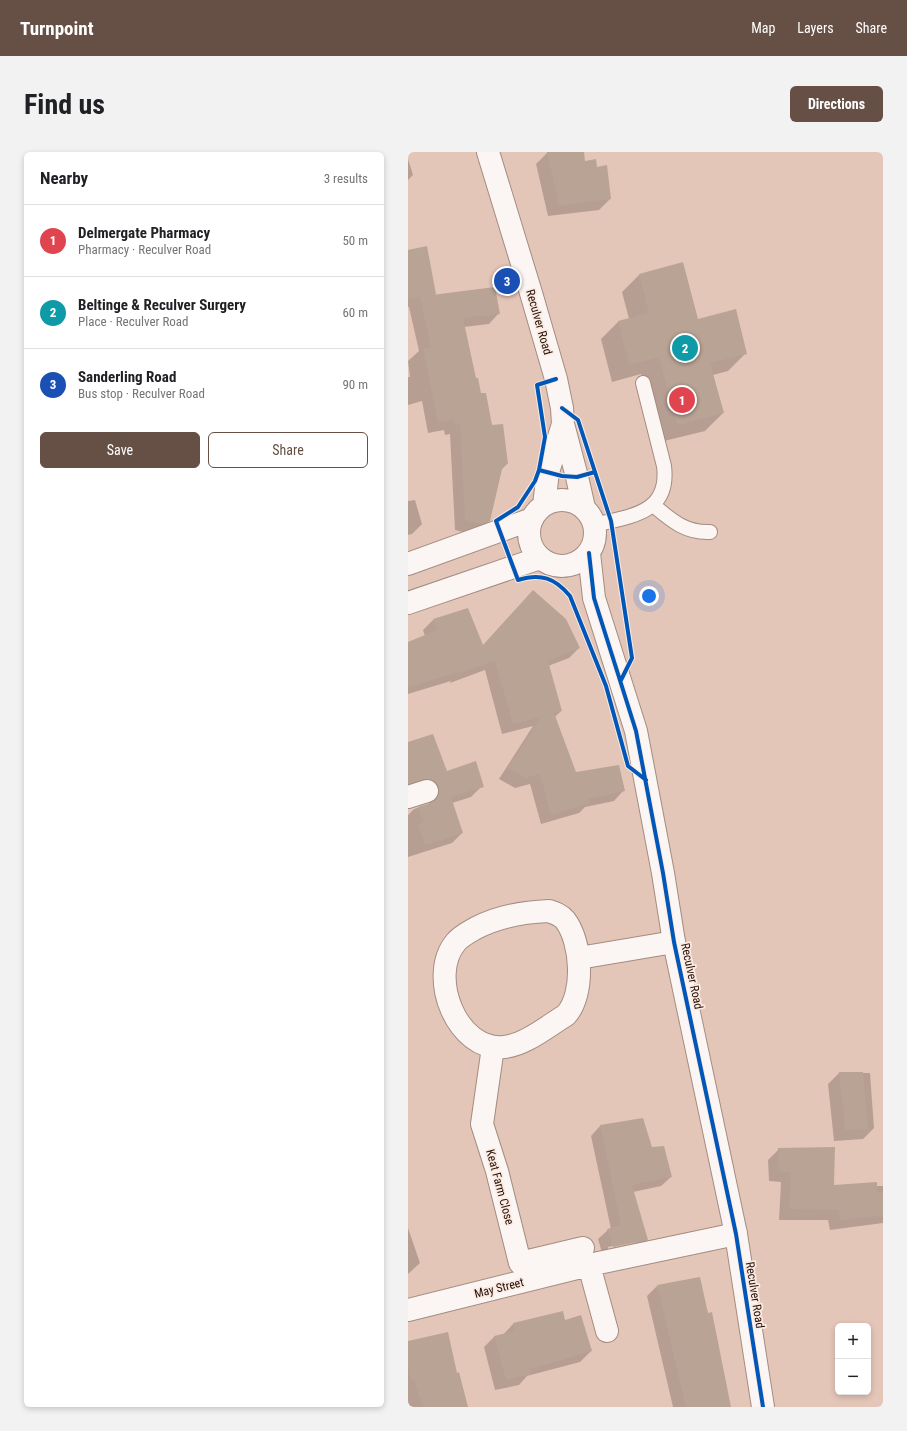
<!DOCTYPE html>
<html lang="en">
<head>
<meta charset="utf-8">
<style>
  :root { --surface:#fff; --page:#f2f2f2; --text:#202124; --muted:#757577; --line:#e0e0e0; --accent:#664f44 }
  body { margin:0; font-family:"Roboto Condensed",sans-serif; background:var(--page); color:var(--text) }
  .controls { position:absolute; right:12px; bottom:12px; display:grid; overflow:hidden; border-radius:6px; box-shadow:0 2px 6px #0003 }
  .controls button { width:36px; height:36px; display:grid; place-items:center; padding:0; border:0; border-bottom:1px solid var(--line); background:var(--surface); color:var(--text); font:20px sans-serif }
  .you { position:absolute; left:241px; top:444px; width:14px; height:14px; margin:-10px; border:3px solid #fff; border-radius:50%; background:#1a73e8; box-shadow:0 0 0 6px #1a73e833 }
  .badge { display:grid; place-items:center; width:26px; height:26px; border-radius:50%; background:var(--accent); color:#fff; font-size:13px; font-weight:700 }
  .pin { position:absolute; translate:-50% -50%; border:2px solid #fff; box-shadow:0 1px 4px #0006 }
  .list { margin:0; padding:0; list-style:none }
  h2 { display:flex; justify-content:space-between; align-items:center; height:52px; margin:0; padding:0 16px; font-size:17px }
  h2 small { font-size:13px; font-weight:400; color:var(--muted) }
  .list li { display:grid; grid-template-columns:26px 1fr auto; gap:12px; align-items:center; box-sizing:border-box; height:72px; padding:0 16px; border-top:1px solid var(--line) }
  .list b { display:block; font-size:15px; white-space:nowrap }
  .list p { margin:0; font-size:13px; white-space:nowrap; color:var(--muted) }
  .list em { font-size:13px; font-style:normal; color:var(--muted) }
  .actions { display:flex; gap:8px; padding:12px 16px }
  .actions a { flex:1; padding:9px 0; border:1px solid var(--accent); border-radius:6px; text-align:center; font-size:14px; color:var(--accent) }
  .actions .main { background:var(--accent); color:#fff }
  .map { position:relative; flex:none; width:475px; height:1255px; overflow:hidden; border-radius:6px }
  header { display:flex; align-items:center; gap:24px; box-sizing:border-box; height:56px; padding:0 20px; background:var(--accent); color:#fff }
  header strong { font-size:19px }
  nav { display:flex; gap:22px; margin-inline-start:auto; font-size:14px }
  .intro { display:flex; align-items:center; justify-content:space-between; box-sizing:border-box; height:96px; padding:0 24px }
  h1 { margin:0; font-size:28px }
  .button { padding:10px 18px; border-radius:6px; background:var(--accent); color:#fff; font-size:14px; font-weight:700 }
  main { display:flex; gap:24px; padding:0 24px }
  aside { flex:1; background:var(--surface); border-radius:6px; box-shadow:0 2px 6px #0003 }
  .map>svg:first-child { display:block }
  .shadow { fill:#0003; fill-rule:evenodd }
  .building { fill:#b9a395 }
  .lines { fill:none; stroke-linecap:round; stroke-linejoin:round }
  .lane-casing { stroke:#a38c81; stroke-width:16 }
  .street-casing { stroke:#a38c81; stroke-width:24 }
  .secondary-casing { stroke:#a38c81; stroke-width:24 }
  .lane { stroke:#fbf6f4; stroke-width:14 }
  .street { stroke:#fbf6f4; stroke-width:22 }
  .secondary { stroke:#fbf6f4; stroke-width:22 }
  .cycleway-casing { stroke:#fcebe3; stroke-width:6 }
  .cycleway { stroke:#0057b8; stroke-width:4 }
  .labels { text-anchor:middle; stroke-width:3.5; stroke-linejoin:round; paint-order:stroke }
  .street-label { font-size:12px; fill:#220f06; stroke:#fcebe3 }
</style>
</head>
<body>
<header>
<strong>Turnpoint</strong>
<nav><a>Map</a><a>Layers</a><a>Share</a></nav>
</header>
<div class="intro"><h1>Find us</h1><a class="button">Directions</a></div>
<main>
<aside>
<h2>Nearby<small>3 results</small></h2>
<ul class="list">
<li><span class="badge" style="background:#e0444e">1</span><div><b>Delmergate Pharmacy</b><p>Pharmacy · Reculver Road</p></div><em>50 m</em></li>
<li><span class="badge" style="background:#0f9aa8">2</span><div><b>Beltinge &amp; Reculver Surgery</b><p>Place · Reculver Road</p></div><em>60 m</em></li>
<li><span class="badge" style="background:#1a4fb4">3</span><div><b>Sanderling Road</b><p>Bus stop · Reculver Road</p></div><em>90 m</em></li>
</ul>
<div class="actions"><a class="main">Save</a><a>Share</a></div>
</aside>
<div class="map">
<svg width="475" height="1255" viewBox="0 0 475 1255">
  <rect width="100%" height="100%" fill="#e4c6b8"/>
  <path class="shadow" d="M 142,0 L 175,0 L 176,10 L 188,16 L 202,47 L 191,58 L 140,64 L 128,12 L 139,1 Z
    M 0,7 L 5,23 L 0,28 Z
    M 0,99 L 27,142 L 25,144 L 91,161 L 81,172 L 56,175 L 67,227 L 84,274 L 99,312 L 93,318 L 81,369 L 70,379 L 63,382 L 47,378 L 42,282 L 37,283 L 36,278 L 20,281 L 14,249 L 0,253 L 0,225 L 2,225 L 0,209 L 11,199 L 1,155 L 0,155 Z
    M 231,123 L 289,168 L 338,201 L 320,219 L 305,223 L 315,261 L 297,279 L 252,290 L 233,222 L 204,230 L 193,187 L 210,170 L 221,167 L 214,140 Z
    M 7,348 L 14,372 L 4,382 L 0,383 L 0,349 Z
    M 25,468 L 75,494 L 171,496 L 161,506 L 140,514 L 153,559 L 147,565 L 168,622 L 216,638 L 206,649 L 177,655 L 171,661 L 133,672 L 122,632 L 107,636 L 91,627 L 125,574 L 94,582 L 77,518 L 42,531 L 43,529 L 0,542 L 0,491 L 17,484 L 15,478 Z
    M 0,591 L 38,620 L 73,635 L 63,645 L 44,651 L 54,681 L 44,691 L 0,705 L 0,663 L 6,657 L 21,652 L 21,645 L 0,638 Z
    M 431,921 L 462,921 L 466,976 L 455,987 L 426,989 L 420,932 Z
    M 192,974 L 243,996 L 263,1025 L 253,1034 L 225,1040 L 239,1088 L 229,1097 L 195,1104 L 190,1087 L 200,1078 L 203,1077 L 183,984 ZM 228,1089 L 228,1091 L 200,1097 L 200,1095 Z
    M 371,997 L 425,1034 L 475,1034 L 475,1071 L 422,1078 L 420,1068 L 371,1068 L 373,1030 L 361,1029 L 360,1008 Z
    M 0,1076 L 12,1111 L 0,1122 Z
    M 249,1134 L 320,1255 L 265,1255 L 239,1144 Z
    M 105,1172 L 183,1199 L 172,1210 L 119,1224 L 111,1233 L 87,1238 L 76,1195 L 86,1185 L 95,1183 Z
    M 0,1190 L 48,1222 L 59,1255 L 1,1255 L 0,1251 Z"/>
  <path class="building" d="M 139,0 L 176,0 L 177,9 L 188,7 L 189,15 L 199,13 L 203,47 L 151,54 Z
    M 19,94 L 28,142 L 24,143 L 87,135 L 92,162 L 55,166 L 68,226 L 70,226 L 73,241 L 78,241 L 84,273 L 95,272 L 100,312 L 95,313 L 82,369 L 74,372 L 57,368 L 52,272 L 47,273 L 46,268 L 30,271 L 15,197 L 23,195 L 12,145 L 0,147 L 0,98 Z
    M 275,110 L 290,167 L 328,157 L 339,202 L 302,211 L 316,261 L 269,273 L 251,205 L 221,213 L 210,169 L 241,161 L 231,122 Z
    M 125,438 L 158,467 L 172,496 L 140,509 L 154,559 L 146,561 L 168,620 L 211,613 L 217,639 L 180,647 L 182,651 L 143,663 L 132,622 L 118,626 L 100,616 L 133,565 L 105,572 L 87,509 L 49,522 L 51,520 L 0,535 L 0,490 L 29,478 L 25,467 L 60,456 L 75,493 Z
    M 25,582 L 39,619 L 68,609 L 76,635 L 43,645 L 55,681 L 17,693 L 10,673 L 16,670 L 10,655 L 23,651 L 28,648 L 31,642 L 31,636 L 28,630 L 21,627 L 15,627 L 0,632 L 0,590 Z
    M 431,920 L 455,920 L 460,977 L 437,978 Z
    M 235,966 L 244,995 L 256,994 L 264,1025 L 224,1033 L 240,1088 L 205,1095 L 199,1077 L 213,1073 L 192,973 Z
    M 427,995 L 426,1033 L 469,1030 L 469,1040 L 475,1040 L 475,1063 L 432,1068 L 431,1058 L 381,1057 L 383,1020 L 371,1019 L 370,996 Z
    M 292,1125 L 300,1161 L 304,1160 L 323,1255 L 278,1255 L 249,1133 Z
    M 155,1159 L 157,1168 L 173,1163 L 184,1199 L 122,1217 L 123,1222 L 98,1228 L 86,1184 L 107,1179 L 105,1171 Z
    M 40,1180 L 49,1221 L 51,1220 L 60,1255 L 15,1255 L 6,1228 L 3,1229 L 0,1214 L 0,1189 Z"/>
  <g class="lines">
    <defs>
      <path id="lane" d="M 245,353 C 263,368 277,381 302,380
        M 186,373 C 222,364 262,362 256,314 L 235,231"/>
      <path id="street" d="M 0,412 L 124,367
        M 0,451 L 132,406
        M 0,645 L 19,639
        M 141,759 C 147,761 153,763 157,768 C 174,790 177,842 158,863 C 140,874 117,893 96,895 C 49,900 19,824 48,790 C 53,784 61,780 68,776 C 91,764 115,760 141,759 Z
        M 171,806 L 266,790
        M 85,895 L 74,972 L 89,1019 L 112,1111 L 175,1096
        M 181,1113 L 199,1179
        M 0,1158 L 181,1113 L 328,1082"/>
      <path id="secondary" d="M 80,0 L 123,141 L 148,227 L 154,256 L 155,272 L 169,325 L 176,356
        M121 381a33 33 0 1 1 66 0a33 33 0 1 1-66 0Z
        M 136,353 L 140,320 L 155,272
        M 181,401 L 186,446 L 228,579 L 255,721 L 266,790 L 328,1082 L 355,1255"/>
    </defs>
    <use href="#lane" class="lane-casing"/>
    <use href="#street" class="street-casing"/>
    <use href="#secondary" class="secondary-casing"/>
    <use href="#lane" class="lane"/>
    <use href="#street" class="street"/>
    <use href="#secondary" class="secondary"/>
    <defs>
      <path id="cycleway" d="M 148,227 L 129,233 L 137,285 L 131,318 L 127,329 L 110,355 L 88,369 L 110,428 C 133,421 147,426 162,444 L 198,534 L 220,614 L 238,628
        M 154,256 L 170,268 L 203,369 L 224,506 L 213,528
        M 131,318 L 154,324 L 169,325 L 187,320
        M 181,401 L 186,446 L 228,579 L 255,721 L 266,790 L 328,1082 L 355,1255"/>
    </defs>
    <use href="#cycleway" class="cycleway-casing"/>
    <use href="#cycleway" class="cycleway"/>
  </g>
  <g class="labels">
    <g class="street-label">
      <text transform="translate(131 170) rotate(74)" y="4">Reculver Road</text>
      <text transform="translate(284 824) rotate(78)" y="4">Reculver Road</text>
      <text transform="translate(92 1035) rotate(75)" y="4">Keat Farm Close</text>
      <text transform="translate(91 1136) rotate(-14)" y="4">May Street</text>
      <text transform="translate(347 1143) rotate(81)" y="4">Reculver Road</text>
    </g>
  </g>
</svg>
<div class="controls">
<button>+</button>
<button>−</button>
</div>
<div class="you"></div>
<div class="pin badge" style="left:274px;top:248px;background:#e0444e">1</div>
<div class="pin badge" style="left:277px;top:196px;background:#0f9aa8">2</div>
<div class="pin badge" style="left:99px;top:129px;background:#1a4fb4">3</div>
</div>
</main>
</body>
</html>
